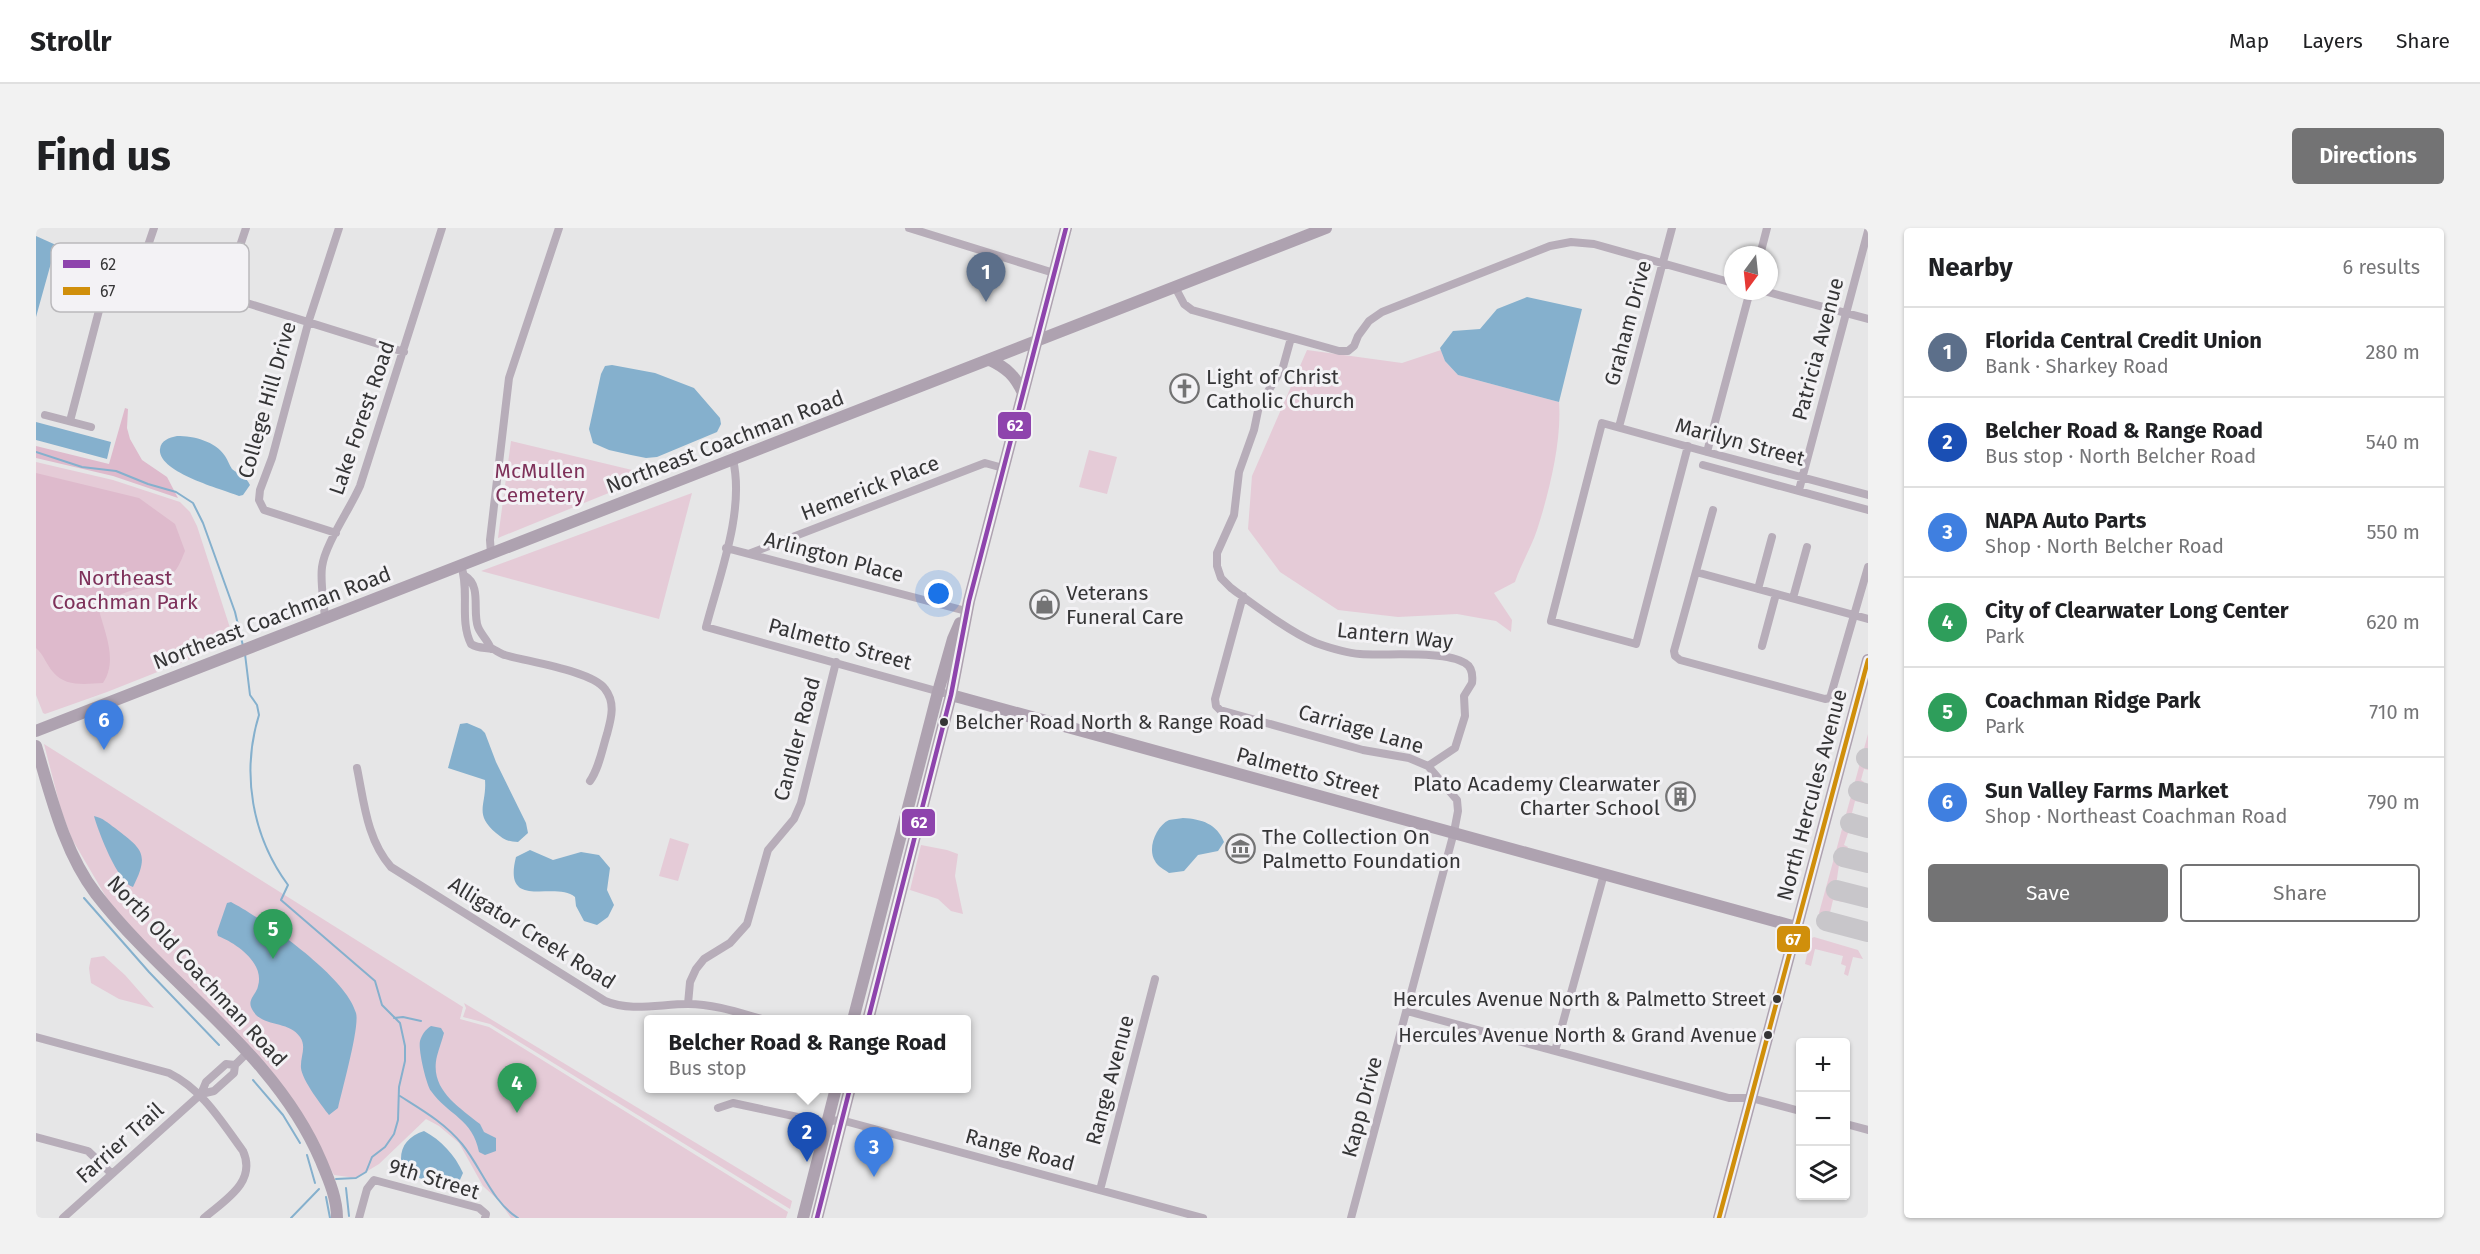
<!DOCTYPE html>
<html lang="en">
<head>
<meta charset="utf-8">
<style>
  :root { --surface:#fff; --page:#f2f2f2; --text:#202124; --muted:#757577; --line:#e0e0e0; --accent:#737374 }
  body { margin:0; font-family:"Fira Sans",sans-serif; background:var(--page); color:var(--text) }
  .controls { position:absolute; right:18px; bottom:18px; display:grid; overflow:hidden; border-radius:6px; box-shadow:0 2px 4px #0004 }
  .controls button { width:54px; height:54px; display:grid; place-items:center; padding:0; border:0; border-bottom:2px solid var(--line); background:var(--surface); color:var(--text); font:30px sans-serif }
  .compass { position:absolute; left:1688px; top:18px; width:54px; height:54px; border-radius:50%; background:var(--surface); box-shadow:0 2px 4px #0004; rotate:195deg }
  .you { position:absolute; left:903px; top:366px; width:21px; height:21px; margin:-15px; border:4px solid #fff; border-radius:50%; background:#1a73e8; box-shadow:0 0 0 9px #1a73e833 }
  .badge { display:grid; place-items:center; width:39px; height:39px; border-radius:50%; background:var(--accent); color:#fff; font-size:20px; font-weight:700 }
  .pin { position:absolute; translate:-50% -50px; filter:drop-shadow(0 2px 3px #0008) }
  .pin::after { content:''; position:absolute; top:32px; width:21px; height:18px; background:inherit; clip-path:polygon(0 0,100% 0,50% 100%) }
  .popup { position:absolute; left:608px; top:787px; width:327px; height:78px; box-sizing:border-box; display:grid; place-content:center; border-radius:6px; background:var(--surface); filter:drop-shadow(0 2px 4px #0005); font-size:20px; white-space:nowrap; color:var(--muted) }
  .popup b { font-size:22px; color:var(--text) }
  .popup::after { content:''; position:absolute; left:50%; top:100%; margin-left:-12px; border:12px solid transparent; border-top-color:var(--surface) }
  .list { margin:0; padding:0; list-style:none }
  h2 { display:flex; justify-content:space-between; align-items:center; height:78px; margin:0; padding:0 24px; font-size:26px }
  h2 small { font-size:20px; font-weight:400; color:var(--muted) }
  .list li { display:grid; grid-template-columns:39px 1fr auto; gap:18px; align-items:center; box-sizing:border-box; height:90px; padding:0 24px; border-top:2px solid var(--line) }
  .list b { display:block; font-size:22px; white-space:nowrap }
  .list p { margin:0; font-size:20px; white-space:nowrap; color:var(--muted) }
  .list em { font-size:20px; font-style:normal; color:var(--muted) }
  .actions { display:flex; gap:12px; padding:18px 24px }
  .actions a { flex:1; padding:14px 0; border:2px solid var(--accent); border-radius:6px; text-align:center; font-size:21px; color:var(--accent) }
  .actions .main { background:var(--accent); color:#fff }
  .icon { flex:none; width:33px; height:33px; fill:none; stroke:currentColor; stroke-width:2; stroke-linecap:round; stroke-linejoin:round }
  .map { position:relative; flex:none; width:1832px; height:990px; overflow:hidden; border-radius:6px }
  header { display:flex; align-items:center; gap:36px; box-sizing:border-box; height:84px; padding:0 30px; background:var(--surface); border-bottom:2px solid var(--line) }
  header strong { font-size:28px }
  nav { display:flex; gap:33px; margin-inline-start:auto; font-size:21px }
  .intro { display:flex; align-items:center; justify-content:space-between; box-sizing:border-box; height:144px; padding:0 36px }
  h1 { margin:0; font-size:42px }
  .button { padding:15px 27px; border-radius:6px; background:var(--accent); color:#fff; font-size:21px; font-weight:700 }
  main { display:flex; gap:36px; padding:0 36px }
  aside { flex:1; background:var(--surface); border-radius:6px; box-shadow:0 2px 4px #0004 }
  .map>svg:first-child { display:block }
  .green { fill:#e5cbd7 }
  .forest { fill:#debacc }
  .water { fill:#85b0cd }
  .lines { fill:none; stroke-linecap:round; stroke-linejoin:round }
  .stream { stroke:#85b0cd; stroke-width:2 }
  .taxiway { stroke:#c8c6ca; stroke-width:20 }
  .street { stroke:#b7adb9; stroke-width:8 }
  .secondary { stroke:#aea2b0; stroke-width:12 }
  .bus-1-casing { stroke:#f3f2f5; stroke-width:9 }
  .bus-2-casing { stroke:#f3f2f5; stroke-width:9 }
  .bus-1 { stroke:#8e44ad; stroke-width:4.5 }
  .bus-2 { stroke:#d08f0b; stroke-width:4.5 }
  .bus-dot { fill:#353536; stroke:#f3f2f5; stroke-width:2 }
  .labels { text-anchor:middle; stroke-width:6; stroke-linejoin:round; paint-order:stroke }
  .bus-label { font-size:20px; fill:#353536; stroke:#f3f2f5; text-anchor:end }
  .street-label { font-size:21px; fill:#353536; stroke:#f3f2f5 }
  .poi-label { font-size:21px; fill:#353536; stroke:#f3f2f5; text-anchor:start }
  .park-label { font-size:21px; fill:#7e315a; stroke:#f3f2f5 }
  .key { fill:#f3f2f5; stroke:#bab9bc; stroke-width:1.5 }
  .key-label { font-size:16px; fill:#353536 }
  .line-badge { stroke:#f3f2f5; stroke-width:2 }
  .badge-label { font-size:16px; text-anchor:middle; font-weight:bold; fill:#fff }
</style>
</head>
<body>
<header>
<strong>Strollr</strong>
<nav><a>Map</a><a>Layers</a><a>Share</a></nav>
</header>
<div class="intro"><h1>Find us</h1><a class="button">Directions</a></div>
<main>
<div class="map">
<svg width="1832" height="990" viewBox="0 0 1832 990">
  <rect width="100%" height="100%" fill="#e6e6e7"/>
  <path class="green" d="M 1271,122 L 1366,135 L 1405,122 L 1409,133 L 1422,147 L 1523,174 C 1526,213 1513,265 1501,302 C 1495,320 1485,336 1479,354 L 1458,365 L 1476,392 L 1475,404 L 1460,393 L 1421,386 L 1362,389 L 1302,382 L 1244,344 L 1212,301 L 1216,248 Z
    M 475,213 L 617,247 L 462,310 Z
    M 1053,222 L 1081,229 L 1071,266 L 1043,259 Z
    M 0,234 L 77,252 L 144,274 L 154,284 L 161,298 L 197,409 L 184,415 L 177,422 L 71,464 L 9,486 L 7,485 L 0,467 Z
    M 656,265 L 623,391 L 445,343 Z
    M 1832,506 L 1832,528 L 1829,532 L 1832,534 L 1832,542 L 1828,541 L 1825,552 L 1828,554 L 1821,564 L 1832,569 L 1832,576 L 1819,573 L 1816,585 L 1819,586 L 1813,596 L 1826,602 L 1826,608 L 1812,605 L 1808,617 L 1812,619 L 1806,631 L 1818,636 L 1816,641 L 1803,637 L 1799,664 L 1809,667 L 1807,674 L 1797,672 L 1792,693 L 1790,695 L 1832,707 L 1832,712 L 1792,701 L 1783,685 Z
    M 8,516 L 427,779 L 424,791 L 453,799 L 752,984 L 750,990 L 475,990 L 463,973 L 447,958 L 423,915 L 403,898 L 390,891 L 343,936 L 320,950 L 298,947 L 271,896 L 73,674 L 36,611 L 25,582 Z
    M 634,610 L 653,616 L 642,653 L 623,648 Z
    M 885,617 L 911,622 L 922,626 L 919,648 L 927,686 L 915,683 L 902,671 L 874,662 Z
    M 1778,709 L 1822,722 L 1827,731 L 1817,729 L 1812,748 L 1808,746 L 1810,738 L 1805,736 L 1807,728 L 1779,721 L 1775,738 L 1769,736 L 1774,711 Z
    M 68,728 L 89,747 L 118,780 L 83,771 L 55,755 L 53,740 L 55,730 Z
    M 428,775 L 756,973 L 754,981 L 454,796 L 427,789 L 430,780 Z"/>
  <path class="forest" d="M 89,180 L 92,181 L 91,200 L 94,211 L 106,232 L 131,249 L 142,270 L 77,248 L 0,230 L 0,218 L 73,236 Z
    M 0,245 L 103,270 L 139,296 L 149,323 C 146,330 143,339 138,344 C 118,365 87,355 63,382 C 69,406 82,432 67,455 C 49,456 29,459 17,444 C 10,436 8,427 0,420 Z"/>
  <path class="water" d="M 0,8 L 20,17 L 0,89 Z
    M 1491,69 L 1546,81 L 1523,174 L 1422,147 L 1409,133 L 1404,120 L 1417,103 L 1444,101 L 1461,81 Z
    M 576,137 L 619,145 L 658,160 L 684,190 L 685,196 L 681,204 L 621,229 L 610,230 L 595,227 L 573,222 L 557,215 L 553,201 L 565,146 L 569,138 Z
    M 0,194 L 75,214 L 71,231 L 0,212 Z
    M 141,208 C 158,208 179,213 189,228 C 192,232 193,237 196,241 C 203,247 210,248 214,257 L 207,267 L 203,268 C 185,261 121,244 124,221 C 125,212 133,210 141,208 Z
    M 431,495 L 445,501 L 449,505 L 460,534 L 490,595 L 492,605 L 482,614 C 472,614 467,611 460,605 C 437,585 451,577 449,552 L 412,540 L 424,496 Z
    M 58,588 C 67,590 72,595 79,600 C 106,621 114,625 97,659 C 82,655 62,603 58,588 Z
    M 1147,590 C 1166,591 1181,596 1188,614 L 1182,623 L 1162,627 L 1148,643 L 1133,645 C 1129,642 1121,638 1119,633 C 1111,621 1120,598 1133,592 C 1137,591 1143,591 1147,590 Z
    M 494,622 L 517,632 L 545,624 L 563,627 L 574,640 L 571,662 L 578,677 L 572,689 L 561,697 L 548,693 L 540,678 L 539,669 C 519,652 466,684 480,629 Z
    M 195,674 C 227,691 311,749 320,785 C 324,798 306,862 302,880 L 293,887 C 286,878 266,852 265,840 C 264,829 271,819 264,809 C 252,791 224,801 215,779 C 212,771 221,765 222,758 C 229,735 200,715 182,708 L 181,704 L 191,675 Z
    M 395,798 L 405,800 L 408,805 C 406,813 403,820 401,828 C 393,861 422,878 444,896 L 448,904 L 460,910 L 460,923 L 449,927 L 443,924 C 437,891 412,887 395,863 C 390,856 382,821 384,813 C 386,806 390,801 395,798 Z
    M 388,903 C 405,912 419,927 427,945 L 423,954 C 408,959 377,951 366,940 C 362,921 370,909 388,903 Z"/>
  <g class="lines">
    <path class="stream" d="M 0,224 L 46,239 L 80,243 L 112,256 L 140,264 L 157,275 L 167,295 L 199,384 L 207,418
      M 209,426 L 214,467 L 221,477 L 223,487 C 205,545 216,608 252,657 L 245,672 L 339,753 L 346,777 L 364,795 L 369,818 L 369,833 L 363,859 L 362,892 L 358,906 L 349,919 L 336,929 L 330,944 L 320,950 L 300,951
      M 48,670 L 113,744 L 183,817
      M 358,790 L 367,789 L 385,793
      M 217,852 L 247,887 L 264,915
      M 364,868 C 386,882 409,895 426,916 C 445,939 456,974 482,990
      M 271,927 L 279,955
      M 310,960 L 313,988
      M 290,969 L 294,990
      M 255,990 L 283,961"/>
    <path class="taxiway" d="M 1830,530 L 1832,531
      M 1822,563 L 1832,566
      M 1814,595 L 1832,600
      M 1807,629 L 1832,635
      M 1800,662 L 1832,670
      M 1790,693 L 1832,704"/>
    <path class="street" d="M 873,0 L 1018,45
      M 1724,27 L 1731,0
      M 63,29 L 368,124
      M 104,41 L 118,0
      M 1139,59 L 1148,76 L 1156,82 L 1303,123 L 1312,123 L 1318,118 L 1322,108 L 1333,93 L 1346,84 L 1514,18 L 1535,14 L 1558,16 L 1697,55
      M 1728,63 L 1832,91
      M 188,66 L 210,0
      M 1255,110 L 1247,139 L 1223,178 L 1218,202 L 1203,244 L 1198,287 L 1181,325 L 1181,338 L 1185,350 L 1195,360 C 1217,376 1255,405 1280,415 C 1294,420 1309,425 1324,426 C 1349,428 1409,422 1429,435 C 1436,439 1437,447 1436,455 L 1428,468 L 1429,488 L 1419,520 L 1392,538
      M 9,187 L 55,199
      M 34,193 L 76,33
      M 1583,199 L 1636,0
      M 1652,218 L 1600,416 L 1515,393 L 1566,195 L 1671,224 L 1832,267
      M 1671,224 L 1714,63
      M 697,232 C 709,283 683,349 670,399 L 915,467
      M 1667,237 L 1832,282
      M 1763,262 L 1832,3
      M 1677,282 L 1638,423 L 1639,428 L 1644,432 L 1789,471 L 1794,470 L 1832,339
      M 300,305 L 228,282 L 223,272 L 224,262 L 236,230 L 273,92 L 303,0
      M 690,320 L 930,383
      M 715,325 L 949,235 L 967,240
      M 455,326 L 454,312 L 473,150 L 523,0
      M 425,337 C 434,363 423,392 435,416 C 443,421 448,419 457,421 C 461,423 465,426 469,427 C 493,434 556,443 569,461 C 580,475 575,491 571,506 C 566,522 563,540 554,553
      M 1660,344 L 1832,391
      M 429,348 C 446,358 436,383 442,399 C 445,407 452,412 455,421
      M 1722,361 L 1736,309
      M 1207,368 L 1179,471 L 1180,478 L 1184,482 L 1327,522 L 1373,530 L 1392,538 L 1421,572 L 1422,583 L 1418,604 L 1315,990
      M 1757,370 L 1771,319
      M 289,391 C 288,374 284,355 286,339 C 289,316 314,281 324,258 L 406,0
      M 1726,418 L 1740,366
      M 321,540 C 328,574 331,612 355,639 L 569,773 C 595,784 624,776 652,776 C 678,776 704,785 729,792
      M 652,776 L 654,754 L 660,741 L 668,731 L 694,715 L 711,696 L 732,622 L 758,591 L 765,575 L 800,434
      M 1371,783 L 1693,870 L 1715,870 L 1764,883
      M 0,809 L 133,845 C 167,862 185,893 207,923 C 221,954 189,972 168,990
      M 1519,823 L 1568,646
      M 165,866 L 178,863 L 198,845 L 199,837 L 211,825
      M 682,880 L 697,875 L 785,894 L 805,892 L 1167,990
      M 1810,896 L 1832,902
      M 0,909 L 52,923 L 76,946
      M 1064,962 L 1119,751
      M 27,990 L 165,866 L 170,854 L 190,836 L 199,837
      M 323,990 L 331,961 L 338,952 L 443,980 L 450,986 L 449,990"/>
    <path class="secondary" d="M 954,132 C 971,140 979,148 987,165
      M 915,467 L 1760,699
      M 0,503 L 1290,0
      M 0,518 C 15,568 28,624 60,666 C 131,758 239,824 285,933 C 293,952 301,970 301,990
      M 817,792 L 902,464 L 917,411 L 924,395
      M 832,792 L 915,467 L 933,373 L 1030,0
      M 767,990 L 800,860
      M 781,990 L 814,860
      M 1683,990 L 1832,432"/>
    <defs>
      <path id="bus-1" d="M 832,792 L 915,467 L 933,373 L 1030,0
        M 781,990 L 814,860"/>
      <path id="bus-2" d="M 1683,990 L 1832,432"/>
    </defs>
    <use href="#bus-1" class="bus-1-casing"/>
    <use href="#bus-2" class="bus-2-casing"/>
    <use href="#bus-1" class="bus-1"/>
    <use href="#bus-2" class="bus-2"/>
  </g>
  <defs>
    <symbol id="church-ring" viewBox="-11 -11 22 22"><circle r="9.5" fill="#f3f2f5" stroke="#737374" stroke-width="1.5"/><path d="M-1.2-6h2.4v3.5h3.3v2.4h-3.3V6h-2.4V-.1h-3.3v-2.4h3.3Z" fill="#737374"/></symbol>
    <symbol id="shop-ring" viewBox="-11 -11 22 22"><circle r="9.5" fill="#f3f2f5" stroke="#737374" stroke-width="1.5"/><path d="M-5-2.5h2.3a2.7 3.5 0 0 1 5.4 0H5L5.5 6h-11ZM-1.5-2.5h3a1.5 2.3 0 0 0-3 0Z" fill="#737374"/></symbol>
    <symbol id="building-ring" viewBox="-11 -11 22 22"><circle r="9.5" fill="#f3f2f5" stroke="#737374" stroke-width="1.5"/><path d="M-4-6H4V6H1V3H-1V6H-4ZM-2.5-4.3h1.7v1.8h-1.7ZM.8-4.3h1.7v1.8H.8ZM-2.5-1h1.7V.8h-1.7ZM.8-1h1.7V.8H.8Z" fill="#737374"/></symbol>
    <symbol id="museum-ring" viewBox="-11 -11 22 22"><circle r="9.5" fill="#f3f2f5" stroke="#737374" stroke-width="1.5"/><path d="M0-6L6-3V-2H-6V-3ZM-5-1h2V3h-2ZM-1-1h2V3h-2ZM3-1h2V3H3ZM-6 4H6V6H-6Z" fill="#737374"/></symbol>
  </defs>
  <g fill-rule="evenodd">
    <use href="#church-ring" x="1132" y="144" width="33" height="33"/>
    <use href="#shop-ring" x="992" y="360" width="33" height="33"/>
    <use href="#building-ring" x="1628" y="552" width="33" height="33"/>
    <use href="#museum-ring" x="1188" y="604" width="33" height="33"/>
  </g>
  <g class="bus-dot">
    <circle cx="908" cy="494" r="5"/>
    <circle cx="1741" cy="771" r="5"/>
    <circle cx="1732" cy="807" r="5"/>
  </g>
  <g class="labels">
    <g class="bus-label">
      <text x="919" y="501" text-anchor="start">Belcher Road North &amp; Range Road</text>
      <text x="1730" y="778">Hercules Avenue North &amp; Palmetto Street</text>
      <text x="1721" y="814">Hercules Avenue North &amp; Grand Avenue</text>
    </g>
    <g class="street-label">
      <text transform="translate(1592 95) rotate(-75)" y="7">Graham Drive</text>
      <text transform="translate(1782 121) rotate(-75)" y="7">Patricia Avenue</text>
      <text transform="translate(231 172) rotate(-74)" y="7">College Hill Drive</text>
      <text transform="translate(326 190) rotate(-71)" y="7">Lake Forest Road</text>
      <text transform="translate(689 214) rotate(-21)" y="7">Northeast Coachman Road</text>
      <text transform="translate(1704 214) rotate(15)" y="7">Marilyn Street</text>
      <text transform="translate(834 260) rotate(-21)" y="7">Hemerick Place</text>
      <text transform="translate(798 329) rotate(15)" y="7">Arlington Place</text>
      <text transform="translate(236 390) rotate(-21)" y="7">Northeast Coachman Road</text>
      <text transform="translate(1359 408) rotate(6)" y="7">Lantern Way</text>
      <text transform="translate(804 416) rotate(15)" y="7">Palmetto Street</text>
      <text transform="translate(1325 501) rotate(16)" y="7">Carriage Lane</text>
      <text transform="translate(761 511) rotate(-75)" y="7">Candler Road</text>
      <text transform="translate(1272 545) rotate(15)" y="7">Palmetto Street</text>
      <text transform="translate(1776 567) rotate(-75)" y="7">North Hercules Avenue</text>
      <text transform="translate(496 705) rotate(32)" y="7">Alligator Creek Road</text>
      <text transform="translate(161 743) rotate(47)" y="7">North Old Coachman Road</text>
      <text transform="translate(1074 852) rotate(-75)" y="7">Range Avenue</text>
      <text transform="translate(1326 879) rotate(-75)" y="7">Kapp Drive</text>
      <text transform="translate(84 915) rotate(-42)" y="7">Farrier Trail</text>
      <text transform="translate(984 922) rotate(15)" y="7">Range Road</text>
      <text transform="translate(398 951) rotate(17)" y="7">9th Street</text>
    </g>
    <g class="poi-label">
      <text x="1170" y="156">Light of Christ<tspan x="1170" dy="24">Catholic Church</tspan></text>
      <text x="1030" y="372">Veterans<tspan x="1030" dy="24">Funeral Care</tspan></text>
      <text x="1624" y="563" text-anchor="end">Plato Academy Clearwater<tspan x="1624" dy="24">Charter School</tspan></text>
      <text x="1226" y="616">The Collection On<tspan x="1226" dy="24">Palmetto Foundation</tspan></text>
    </g>
    <g class="park-label">
      <text x="504" y="250">McMullen<tspan x="504" dy="24">Cemetery</tspan></text>
      <text x="89" y="357">Northeast<tspan x="89" dy="24">Coachman Park</tspan></text>
    </g>
  </g>
  <rect x="15" y="15" width="198" height="69" rx="9" class="key"/>
  <rect x="27" y="32" width="27" height="8" fill="#8e44ad"/>
  <rect x="27" y="59" width="27" height="8" fill="#d08f0b"/>
  <g class="key-label">
    <text x="64" y="42">62</text>
    <text x="64" y="69">67</text>
  </g>
  <g class="line-badge">
    <rect x="961" y="183" width="35" height="29" rx="6" fill="#8e44ad"/>
    <rect x="865" y="580" width="35" height="29" rx="6" fill="#8e44ad"/>
    <rect x="1740" y="697" width="35" height="28" rx="6" fill="#d08f0b"/>
  </g>
  <g class="badge-label">
    <text x="979" y="203">62</text>
    <text x="883" y="600">62</text>
    <text x="1757" y="717">67</text>
  </g>
</svg>
<div class="controls">
<button>+</button>
<button>−</button>
<button><svg class="icon" aria-label="layers" viewBox="0 0 24 24"><path d="M12 4l9 5-9 5-9-5zM3 14l9 5 9-5"/></svg></button>
</div>
<svg class="compass" viewBox="-18 -18 36 36"><path d="M0-13l5 13h-10z" fill="#e53935"/><path d="M0 13l5-13h-10z" fill="#757577"/></svg>
<div class="you"></div>
<div class="pin badge" style="left:950px;top:74px;background:#5c6f8a">1</div>
<div class="pin badge" style="left:771px;top:934px;background:#1a4fb4">2</div>
<div class="popup"><b>Belcher Road &amp; Range Road</b>Bus stop</div>
<div class="pin badge" style="left:838px;top:949px;background:#3f7fe0">3</div>
<div class="pin badge" style="left:481px;top:885px;background:#2e9e5b">4</div>
<div class="pin badge" style="left:237px;top:731px;background:#2e9e5b">5</div>
<div class="pin badge" style="left:68px;top:522px;background:#3f7fe0">6</div>
</div>
<aside>
<h2>Nearby<small>6 results</small></h2>
<ul class="list">
<li><span class="badge" style="background:#5c6f8a">1</span><div><b>Florida Central Credit Union</b><p>Bank · Sharkey Road</p></div><em>280 m</em></li>
<li><span class="badge" style="background:#1a4fb4">2</span><div><b>Belcher Road &amp; Range Road</b><p>Bus stop · North Belcher Road</p></div><em>540 m</em></li>
<li><span class="badge" style="background:#3f7fe0">3</span><div><b>NAPA Auto Parts</b><p>Shop · North Belcher Road</p></div><em>550 m</em></li>
<li><span class="badge" style="background:#2e9e5b">4</span><div><b>City of Clearwater Long Center</b><p>Park</p></div><em>620 m</em></li>
<li><span class="badge" style="background:#2e9e5b">5</span><div><b>Coachman Ridge Park</b><p>Park</p></div><em>710 m</em></li>
<li><span class="badge" style="background:#3f7fe0">6</span><div><b>Sun Valley Farms Market</b><p>Shop · Northeast Coachman Road</p></div><em>790 m</em></li>
</ul>
<div class="actions"><a class="main">Save</a><a>Share</a></div>
</aside>
</main>
</body>
</html>
